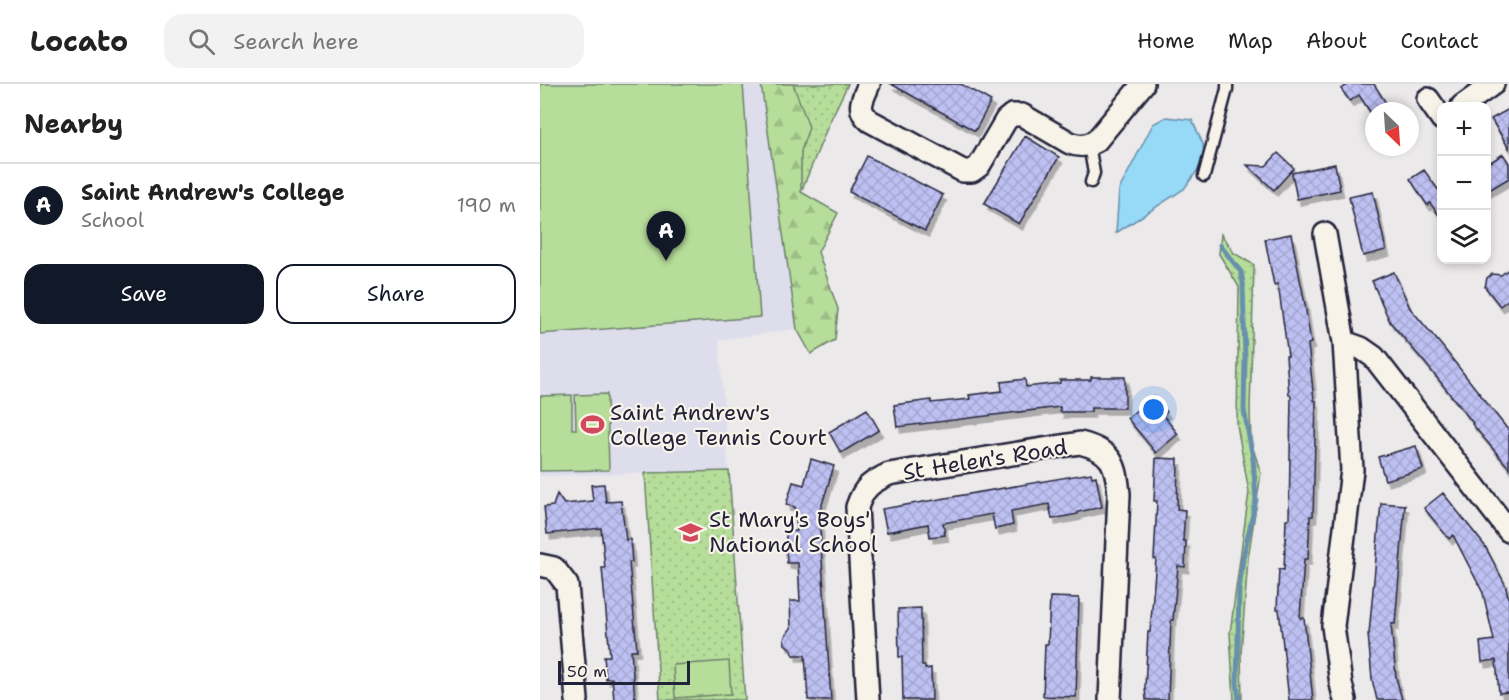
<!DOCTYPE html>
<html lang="en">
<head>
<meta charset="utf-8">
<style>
  :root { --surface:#fff; --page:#f2f2f2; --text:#222; --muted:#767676; --line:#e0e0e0; --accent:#111827 }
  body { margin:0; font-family:"Shantell Sans",sans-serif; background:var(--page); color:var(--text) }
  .controls { position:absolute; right:18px; top:18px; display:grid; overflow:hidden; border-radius:12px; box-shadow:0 3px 9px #0003 }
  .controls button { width:54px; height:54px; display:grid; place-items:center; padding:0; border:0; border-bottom:2px solid var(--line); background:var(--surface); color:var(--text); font:30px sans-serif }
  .compass { position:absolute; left:825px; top:18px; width:54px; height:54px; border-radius:50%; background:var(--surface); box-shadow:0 3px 9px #0003; rotate:155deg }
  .scale { position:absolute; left:18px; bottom:15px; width:132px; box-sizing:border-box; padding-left:6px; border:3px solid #22223b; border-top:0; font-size:16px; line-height:21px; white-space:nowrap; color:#22223b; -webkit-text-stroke:4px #f7f3e8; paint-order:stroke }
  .you { position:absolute; left:614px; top:326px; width:21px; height:21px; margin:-15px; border:4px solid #fff; border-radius:50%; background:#1a73e8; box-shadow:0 0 0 9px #1a73e833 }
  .badge { display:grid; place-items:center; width:39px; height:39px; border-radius:50%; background:var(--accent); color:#fff; font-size:20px; font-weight:700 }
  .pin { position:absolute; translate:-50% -50px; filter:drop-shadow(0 2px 3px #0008) }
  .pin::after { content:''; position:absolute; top:32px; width:21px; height:18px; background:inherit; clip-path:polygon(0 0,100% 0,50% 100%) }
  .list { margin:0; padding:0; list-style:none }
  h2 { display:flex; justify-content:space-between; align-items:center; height:78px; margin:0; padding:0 24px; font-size:26px }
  h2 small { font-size:20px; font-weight:400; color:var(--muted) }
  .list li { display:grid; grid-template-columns:39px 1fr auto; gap:18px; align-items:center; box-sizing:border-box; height:84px; padding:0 24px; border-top:2px solid var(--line) }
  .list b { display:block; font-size:22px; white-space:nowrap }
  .list p { margin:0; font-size:20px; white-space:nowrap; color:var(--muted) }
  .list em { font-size:20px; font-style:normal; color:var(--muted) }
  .actions { display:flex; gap:12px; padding:18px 24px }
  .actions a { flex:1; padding:14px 0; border:2px solid var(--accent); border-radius:18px; text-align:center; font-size:21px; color:var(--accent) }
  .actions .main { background:var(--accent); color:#fff }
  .icon { flex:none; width:33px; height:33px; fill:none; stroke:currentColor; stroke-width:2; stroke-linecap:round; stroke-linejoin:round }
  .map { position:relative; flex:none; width:969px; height:616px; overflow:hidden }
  header { display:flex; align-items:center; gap:36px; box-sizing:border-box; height:84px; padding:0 30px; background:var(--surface); border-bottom:2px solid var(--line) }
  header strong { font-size:28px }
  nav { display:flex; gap:33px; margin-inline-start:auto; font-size:21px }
  .search { width:420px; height:54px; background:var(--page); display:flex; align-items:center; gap:15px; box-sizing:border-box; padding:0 21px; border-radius:18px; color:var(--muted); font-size:22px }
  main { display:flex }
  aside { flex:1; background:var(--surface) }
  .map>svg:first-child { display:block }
  .built { fill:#deddec }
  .green { fill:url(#green-dots); stroke:#6c806a; stroke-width:1.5 }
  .forest { fill:url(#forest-firs); stroke:#6c806a; stroke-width:1.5 }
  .pitch { fill:#b6de9a; stroke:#6c806a; stroke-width:1.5 }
  .water { fill:#96daf8; stroke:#6890ac; stroke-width:1.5 }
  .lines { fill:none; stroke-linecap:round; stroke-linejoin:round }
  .stream { stroke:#6890ac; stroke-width:5 }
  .building { fill:url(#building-cross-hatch); stroke:#22223b; stroke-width:1.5; filter:url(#shadow) }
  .lane-casing { stroke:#22223b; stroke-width:15 }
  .street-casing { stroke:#22223b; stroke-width:26 }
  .lane { stroke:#f7f3e8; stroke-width:10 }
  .street { stroke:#f7f3e8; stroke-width:21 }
  .labels { text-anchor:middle; stroke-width:4.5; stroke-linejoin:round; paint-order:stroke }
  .poi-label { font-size:22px; fill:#22223b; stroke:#f7f3e8; text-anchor:start }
  .street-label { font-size:22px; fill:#22223b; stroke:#f7f3e8 }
</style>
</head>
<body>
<header>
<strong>Locato</strong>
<div class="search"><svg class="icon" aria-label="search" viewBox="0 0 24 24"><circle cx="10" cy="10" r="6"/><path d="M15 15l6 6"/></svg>Search here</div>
<nav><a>Home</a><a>Map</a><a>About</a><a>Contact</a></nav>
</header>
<main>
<aside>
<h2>Nearby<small></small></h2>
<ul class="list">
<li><span class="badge">A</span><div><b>Saint Andrew's College</b><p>School</p></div><em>190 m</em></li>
</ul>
<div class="actions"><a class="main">Save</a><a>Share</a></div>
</aside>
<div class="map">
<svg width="969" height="616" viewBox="0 0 969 616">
  <defs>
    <pattern id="green-dots" width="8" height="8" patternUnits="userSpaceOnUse" patternTransform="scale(1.5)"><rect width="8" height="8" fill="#b6de9a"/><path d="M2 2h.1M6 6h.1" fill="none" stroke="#9cbe86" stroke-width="1.8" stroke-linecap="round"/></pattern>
    <pattern id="forest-firs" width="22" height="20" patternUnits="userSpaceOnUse" patternTransform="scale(1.5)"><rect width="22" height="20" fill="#b6de9a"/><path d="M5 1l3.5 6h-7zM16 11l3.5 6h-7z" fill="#9cbe86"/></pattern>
    <pattern id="building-cross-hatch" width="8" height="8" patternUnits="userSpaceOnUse" patternTransform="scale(1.5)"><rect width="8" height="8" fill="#bec0f2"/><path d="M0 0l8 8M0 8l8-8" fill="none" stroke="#a3a5d0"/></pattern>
    <filter id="shadow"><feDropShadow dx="3.5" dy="6" stdDeviation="0" flood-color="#0004"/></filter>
  </defs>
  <rect width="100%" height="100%" fill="#ece9ea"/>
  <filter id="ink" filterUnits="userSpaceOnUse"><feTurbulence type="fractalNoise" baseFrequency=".0167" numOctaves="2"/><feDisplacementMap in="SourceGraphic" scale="12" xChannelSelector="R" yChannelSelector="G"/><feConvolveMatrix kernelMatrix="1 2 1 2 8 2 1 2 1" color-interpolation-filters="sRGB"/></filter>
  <g filter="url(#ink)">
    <path class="built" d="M 0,0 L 221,0 L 237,111 L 268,243 L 179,256 L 205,616 L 120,616 L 105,389 L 0,392 Z"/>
    <path class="green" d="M 221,0 L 308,0 L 290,37 L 261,108 Z
      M 681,150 L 694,169 L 714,181 L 710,326 L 711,358 L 721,389 L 708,475 L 701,569 L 702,616 L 694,616 L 690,549 L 709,408 L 697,341 L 699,203 L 679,170 Z
      M 189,387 L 205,616 L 120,616 L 105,389 Z"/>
    <path class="forest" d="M 221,0 L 253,0 L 269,43 L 261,67 L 261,108 L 298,129 L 278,168 L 298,225 L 295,256 L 271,270 L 257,245 Z"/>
    <path class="pitch" d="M 0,0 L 203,0 L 220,233 L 0,250 Z
      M 67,310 L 69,386 L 0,387 L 0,312 L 32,311 L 32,345 L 36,345 L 35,311 Z
      M 189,577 L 191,610 L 135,614 L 133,581 Z"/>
    <path class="water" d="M 626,33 L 652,36 L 663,60 L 664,77 L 644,105 L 576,149 L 579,106 L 613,40 Z"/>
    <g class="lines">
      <path class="stream" d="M 680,161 L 701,188 L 703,199 L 705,275 L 704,326 L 713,374 L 716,416 L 703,474 L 699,507 L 697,599 L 699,616"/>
    </g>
    <path class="building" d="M 351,0 L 421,0 L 451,17 L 435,47 Z
      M 809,0 L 834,0 L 851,27 L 834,27 L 834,34 L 819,11 L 810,17 L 801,5 Z
      M 969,25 L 969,64 L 951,35 Z
      M 485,52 L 519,73 L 479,140 L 444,120 Z
      M 738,69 L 754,84 L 734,106 L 707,81 L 726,82 Z
      M 963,70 L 969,79 L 969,94 L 946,108 L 946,81 Z
      M 327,72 L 403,111 L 385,147 L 309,108 Z
      M 795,80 L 800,106 L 757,115 L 752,89 Z
      M 884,86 L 902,111 L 902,135 L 890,119 L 887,121 L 870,95 Z
      M 833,108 L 846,166 L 823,172 L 809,113 Z
      M 751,150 L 765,220 L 771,259 L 768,260 L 774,316 L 776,317 L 773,432 L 770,432 L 768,475 L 764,475 L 760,534 L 764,534 L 773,616 L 749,616 L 739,525 L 737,525 L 739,485 L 744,486 L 746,435 L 749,435 L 751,311 L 749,311 L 746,272 L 748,272 L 738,200 L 734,201 L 725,155 Z
      M 969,185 L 969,215 L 960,222 L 945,203 L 947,194 L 952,190 L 961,191 Z
      M 854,188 L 870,224 L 902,262 L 969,347 L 969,384 L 932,340 L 933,339 L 886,280 L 850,238 L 832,197 Z
      M 551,293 L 585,293 L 585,324 L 551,324 L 551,328 L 520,328 L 520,323 L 357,343 L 354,321 L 391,316 L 391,319 L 430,315 L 429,311 L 462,307 L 461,298 L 485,295 L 486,303 L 520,299 L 520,296 L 551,296 Z
      M 614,312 L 627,328 L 623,331 L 638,350 L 616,369 L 587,334 Z
      M 327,325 L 339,346 L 301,369 L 289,348 Z
      M 876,362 L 883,385 L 845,396 L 838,373 Z
      M 616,374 L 638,375 L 637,425 L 645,426 L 643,457 L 646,457 L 645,483 L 638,482 L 633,536 L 631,536 L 628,616 L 606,616 L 605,603 L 608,548 L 610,548 L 616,475 L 614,475 L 617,417 L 614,417 Z
      M 271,375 L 294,382 L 279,430 L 291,616 L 268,616 L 265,571 L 253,571 L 252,566 L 245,560 L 244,556 L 245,552 L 251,544 L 250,517 L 260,517 L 258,479 L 247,479 L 246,465 L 246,448 L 257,447 L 255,423 L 246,421 L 253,398 L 264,401 Z
      M 551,389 L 552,393 L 556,392 L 562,423 L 538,428 L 538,430 L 512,435 L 509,420 L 471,427 L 473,441 L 455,445 L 452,430 L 403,439 L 405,451 L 390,453 L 388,440 L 347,448 L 342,425 Z
      M 64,400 L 66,418 L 81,417 L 86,456 L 90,455 L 92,478 L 89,478 L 97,566 L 91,566 L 95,616 L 74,616 L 72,594 L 66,595 L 64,572 L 70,572 L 62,484 L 65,484 L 61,444 L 7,450 L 4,423 L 13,422 L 17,410 L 24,420 L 53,417 L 51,401 Z
      M 903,409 L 945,462 L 965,500 L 969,516 L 969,608 L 959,609 L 956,576 L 942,578 L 940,558 L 954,556 L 943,509 L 913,451 L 909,455 L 884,424 Z
      M 841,419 L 865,421 L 855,540 L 851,540 L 856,593 L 862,616 L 837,616 L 832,595 L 828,550 L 829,550 Z
      M 510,513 L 539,514 L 536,613 L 503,612 L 505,560 L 508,560 Z
      M 381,524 L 382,582 L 385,582 L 385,585 L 391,584 L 392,616 L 363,616 L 362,573 L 359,573 L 358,525 Z"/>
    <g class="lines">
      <defs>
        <path id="lane" d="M 549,61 L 554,89 L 551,98
          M 664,92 L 687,5 L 687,0"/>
        <path id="street" d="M 329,0 C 323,15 315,25 330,37 L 423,87 L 432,87 L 439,82 L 466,36 L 472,31 L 482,31 L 530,59 C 540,63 547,62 556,57 L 603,0
          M 888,15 L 902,35
          M 922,22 L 953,0
          M 785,150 L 804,258 L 812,386 L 793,542 L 801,600 L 805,616
          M 804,258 L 821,264 L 834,273 L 969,447
          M 0,481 L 14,484 L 27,501 L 37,616
          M 328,616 L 317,423 C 324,403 330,399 349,390 L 540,359 C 572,367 576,379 579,410 L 570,616"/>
      </defs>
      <use href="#lane" class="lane-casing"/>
      <use href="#street" class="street-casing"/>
      <use href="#lane" class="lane"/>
      <use href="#street" class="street"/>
    </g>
  </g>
  <defs>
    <symbol id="stadium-bare" viewBox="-9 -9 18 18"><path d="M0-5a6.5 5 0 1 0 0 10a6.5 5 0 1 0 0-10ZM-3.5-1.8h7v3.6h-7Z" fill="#d1495b" stroke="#f7f3e8" stroke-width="2.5" paint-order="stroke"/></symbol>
    <symbol id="school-bare" viewBox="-9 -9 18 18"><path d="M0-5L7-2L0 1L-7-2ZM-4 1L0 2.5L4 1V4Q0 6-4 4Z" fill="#d1495b" stroke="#f7f3e8" stroke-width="2.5" paint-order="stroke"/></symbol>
  </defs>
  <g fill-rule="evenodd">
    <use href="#stadium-bare" x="36" y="324" width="33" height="33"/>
    <use href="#school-bare" x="134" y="432" width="33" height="33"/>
  </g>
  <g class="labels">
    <g class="poi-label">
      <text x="70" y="336">Saint Andrew's<tspan x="70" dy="25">College Tennis Court</tspan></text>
      <text x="169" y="443">St Mary's Boys'<tspan x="169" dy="25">National School</tspan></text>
    </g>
    <g class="street-label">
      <text transform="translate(445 375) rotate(-9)" y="8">St Helen's Road</text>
    </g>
  </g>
</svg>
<div class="controls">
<button>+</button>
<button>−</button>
<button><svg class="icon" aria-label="layers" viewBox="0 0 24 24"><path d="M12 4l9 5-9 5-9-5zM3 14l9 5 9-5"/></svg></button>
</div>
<svg class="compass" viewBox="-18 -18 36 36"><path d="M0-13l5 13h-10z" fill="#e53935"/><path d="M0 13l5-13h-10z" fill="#767676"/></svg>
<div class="scale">50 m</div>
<div class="you"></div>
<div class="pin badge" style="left:126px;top:177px">A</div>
</div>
</main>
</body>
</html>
